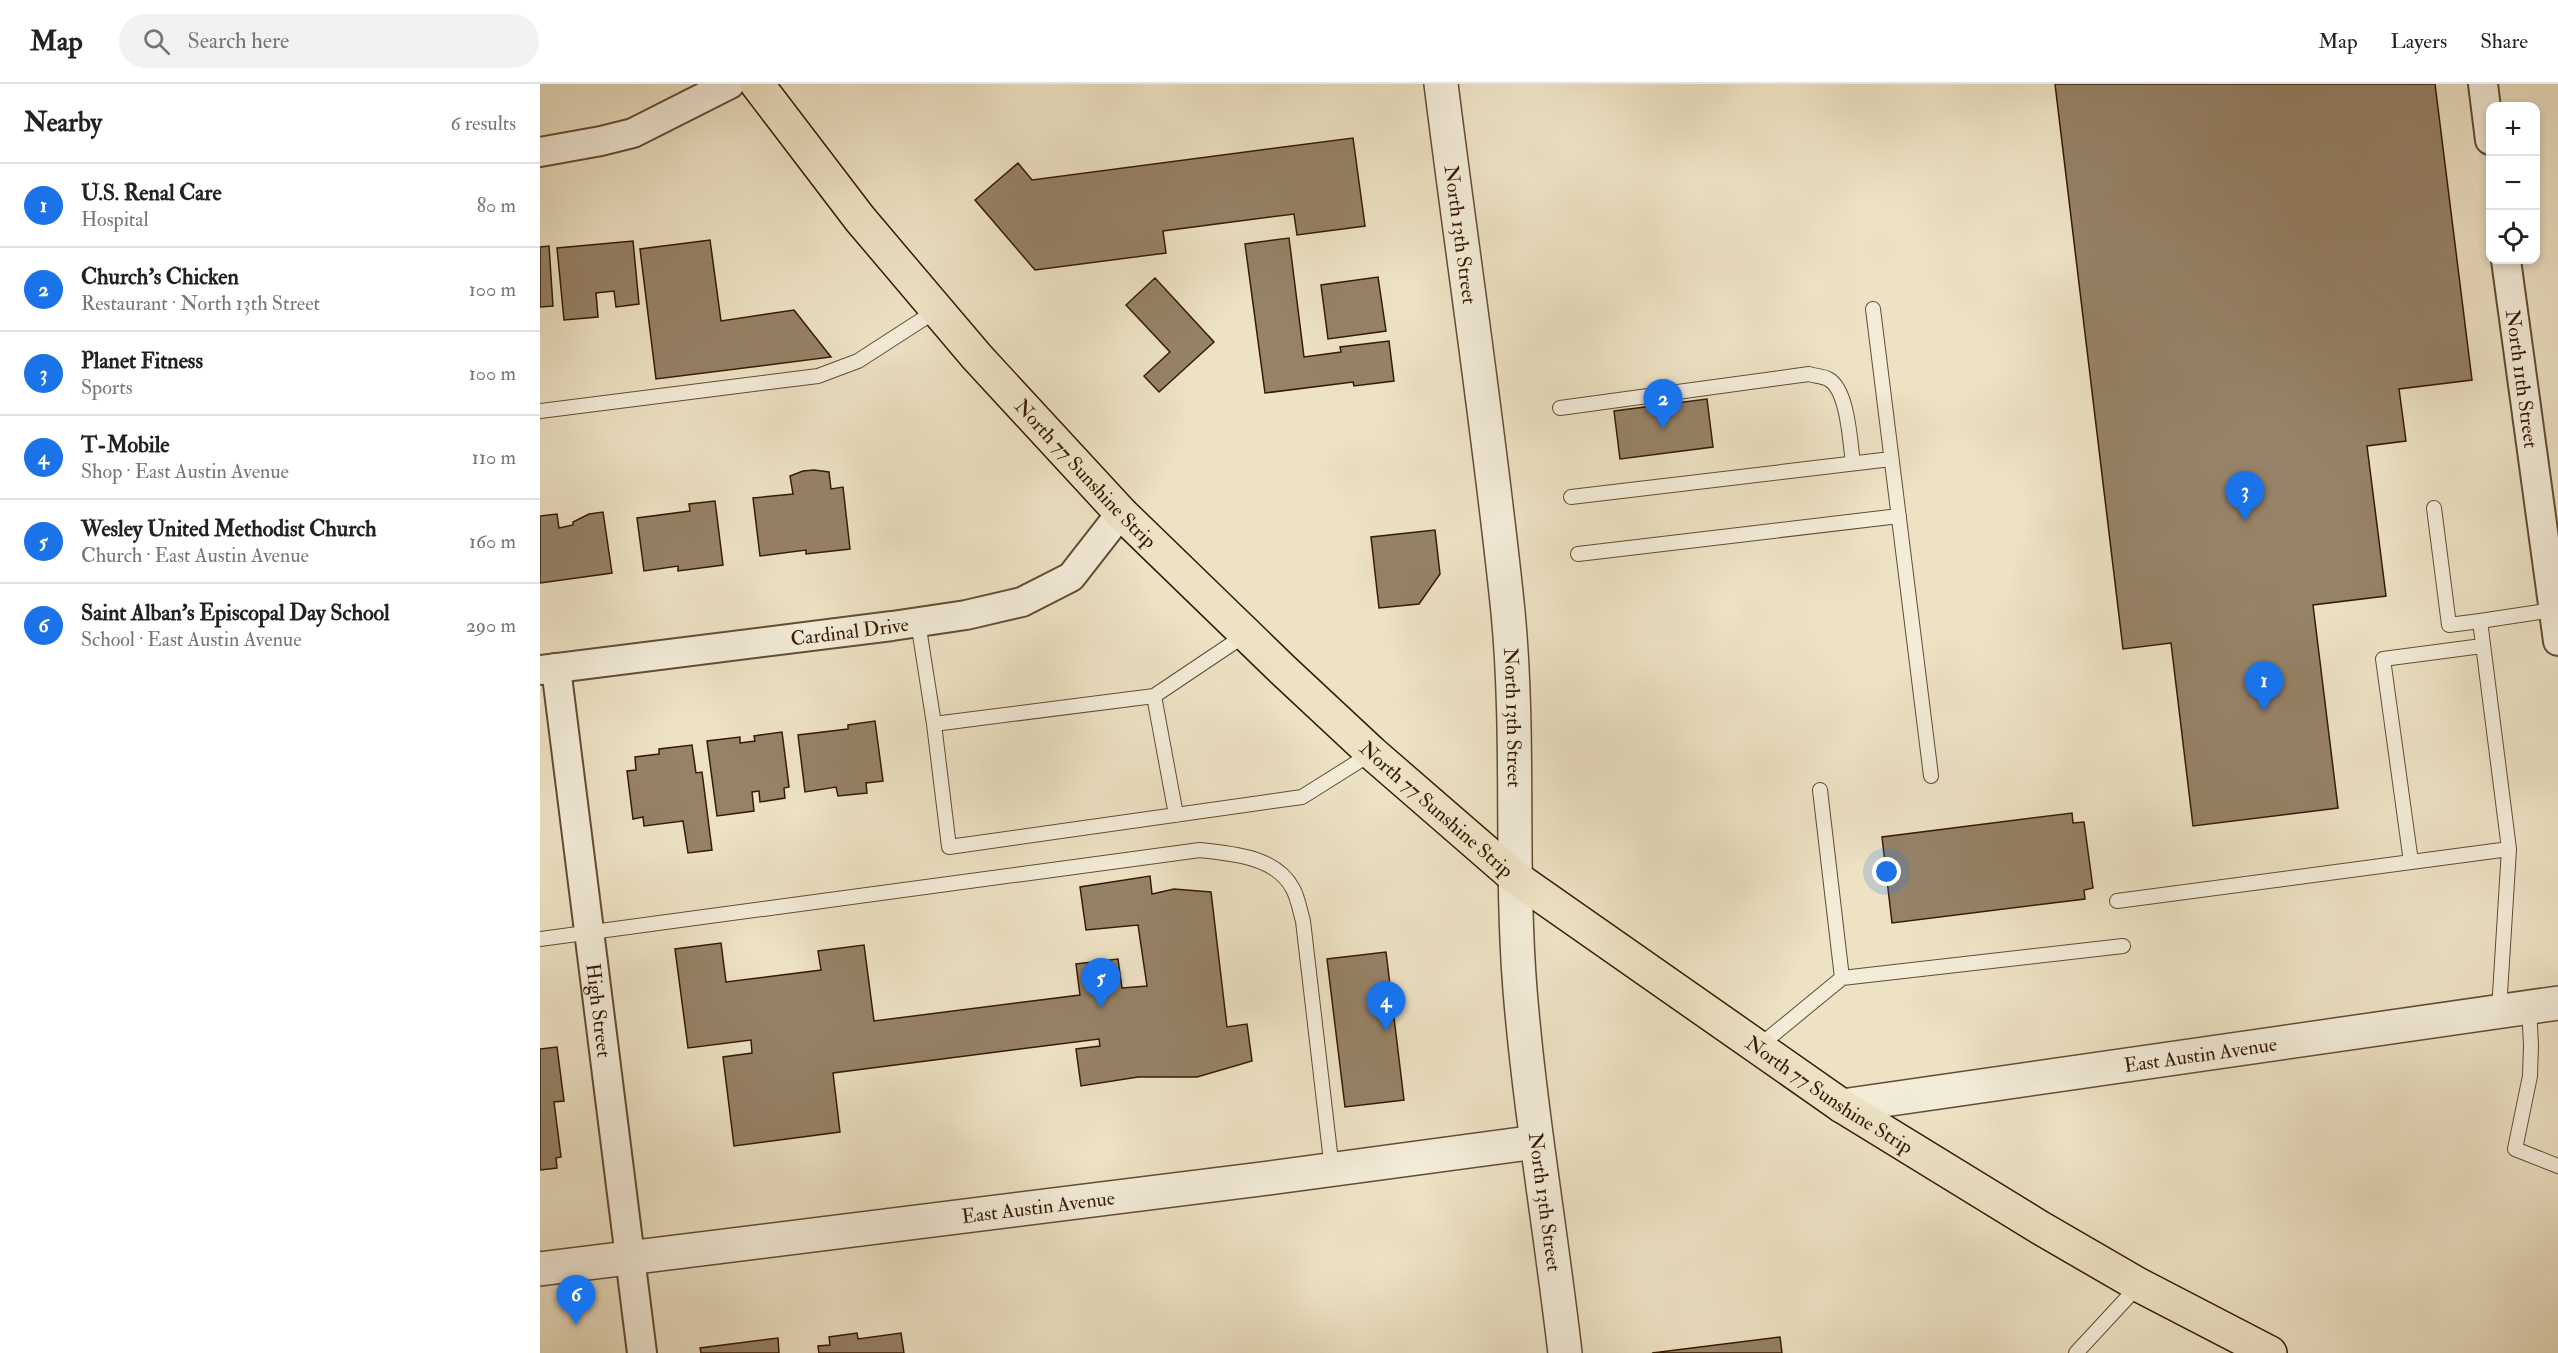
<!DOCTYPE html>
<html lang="en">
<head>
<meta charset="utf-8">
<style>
  :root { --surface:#fff; --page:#f2f2f2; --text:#222; --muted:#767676; --line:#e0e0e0; --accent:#1a73e8 }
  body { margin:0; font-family:"IM FELL Double Pica",serif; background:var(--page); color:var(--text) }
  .controls { position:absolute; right:18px; top:18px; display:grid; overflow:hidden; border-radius:12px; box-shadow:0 3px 9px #0003 }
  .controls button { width:54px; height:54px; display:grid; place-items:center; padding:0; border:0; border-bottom:2px solid var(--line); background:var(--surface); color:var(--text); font:30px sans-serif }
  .you { position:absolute; left:1347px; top:788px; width:21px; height:21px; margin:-15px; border:4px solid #fff; border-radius:50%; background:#1a73e8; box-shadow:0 0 0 9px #1a73e833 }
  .badge { display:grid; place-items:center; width:39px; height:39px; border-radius:50%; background:var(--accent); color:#fff; font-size:20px; font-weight:700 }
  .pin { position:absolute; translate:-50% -50px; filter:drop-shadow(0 2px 3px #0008) }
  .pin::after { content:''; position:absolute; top:32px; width:21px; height:18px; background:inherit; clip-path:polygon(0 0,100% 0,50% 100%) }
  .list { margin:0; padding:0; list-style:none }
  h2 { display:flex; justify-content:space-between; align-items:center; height:78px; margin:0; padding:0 24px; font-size:26px }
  h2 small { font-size:20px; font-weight:400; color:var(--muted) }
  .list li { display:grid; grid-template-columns:39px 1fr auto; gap:18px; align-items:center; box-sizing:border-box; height:84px; padding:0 24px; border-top:2px solid var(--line) }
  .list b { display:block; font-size:22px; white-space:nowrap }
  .list p { margin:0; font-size:20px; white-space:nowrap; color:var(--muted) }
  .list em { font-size:20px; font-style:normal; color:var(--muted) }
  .icon { flex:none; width:33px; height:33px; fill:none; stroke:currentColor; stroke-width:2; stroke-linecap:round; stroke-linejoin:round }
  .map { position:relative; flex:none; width:2018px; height:1269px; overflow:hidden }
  header { display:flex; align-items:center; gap:36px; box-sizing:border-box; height:84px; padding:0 30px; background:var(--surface); border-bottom:2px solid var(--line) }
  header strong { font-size:28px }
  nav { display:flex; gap:33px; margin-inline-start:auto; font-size:21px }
  .search { width:420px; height:54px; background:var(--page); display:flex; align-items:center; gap:15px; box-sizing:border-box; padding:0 21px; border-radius:33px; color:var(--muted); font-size:22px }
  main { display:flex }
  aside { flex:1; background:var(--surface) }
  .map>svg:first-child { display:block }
  .building { fill:#968267; stroke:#371a02; stroke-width:1.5 }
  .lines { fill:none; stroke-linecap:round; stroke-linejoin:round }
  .service-casing { stroke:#644c32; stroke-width:16 }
  .minor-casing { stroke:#644c32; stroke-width:32 }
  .tertiary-casing { stroke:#644c32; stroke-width:36 }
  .primary-casing { stroke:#371a02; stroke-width:36 }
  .service { stroke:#f3ecd9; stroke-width:14 }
  .minor { stroke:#f3ecd9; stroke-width:28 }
  .tertiary { stroke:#f3ecd9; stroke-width:33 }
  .primary { stroke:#ede2c4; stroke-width:33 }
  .labels { text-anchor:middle; stroke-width:6; stroke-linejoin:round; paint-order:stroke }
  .street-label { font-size:20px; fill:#371a02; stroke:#f3ecd9 }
</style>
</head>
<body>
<header>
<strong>Map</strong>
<div class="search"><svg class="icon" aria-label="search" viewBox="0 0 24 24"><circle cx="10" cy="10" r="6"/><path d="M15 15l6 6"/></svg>Search here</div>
<nav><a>Map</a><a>Layers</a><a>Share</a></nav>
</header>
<main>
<aside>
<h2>Nearby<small>6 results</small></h2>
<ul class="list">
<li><span class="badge">1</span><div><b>U.S. Renal Care</b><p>Hospital</p></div><em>80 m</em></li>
<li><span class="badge">2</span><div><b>Church's Chicken</b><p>Restaurant · North 13th Street</p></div><em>100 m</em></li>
<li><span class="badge">3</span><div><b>Planet Fitness</b><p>Sports</p></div><em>100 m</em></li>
<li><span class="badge">4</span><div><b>T-Mobile</b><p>Shop · East Austin Avenue</p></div><em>110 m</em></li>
<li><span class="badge">5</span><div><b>Wesley United Methodist Church</b><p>Church · East Austin Avenue</p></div><em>160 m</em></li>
<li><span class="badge">6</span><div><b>Saint Alban's Episcopal Day School</b><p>School · East Austin Avenue</p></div><em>290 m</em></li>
</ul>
</aside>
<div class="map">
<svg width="2018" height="1269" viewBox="0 0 2018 1269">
  <rect width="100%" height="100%" fill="#ede2c4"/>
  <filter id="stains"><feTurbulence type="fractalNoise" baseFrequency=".00333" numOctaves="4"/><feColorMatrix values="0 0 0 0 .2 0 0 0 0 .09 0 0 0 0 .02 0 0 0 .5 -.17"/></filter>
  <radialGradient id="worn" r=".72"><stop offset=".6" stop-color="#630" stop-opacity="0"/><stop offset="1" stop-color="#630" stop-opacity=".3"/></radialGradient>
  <path class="building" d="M 1515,0 L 1895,0 L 1932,296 L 1859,305 L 1866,357 L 1827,362 L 1846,512 L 1773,521 L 1798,724 L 1653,742 L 1631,559 L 1583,565 Z
    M 813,54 L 825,142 L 757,151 L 754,130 L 623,147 L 626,169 L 495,186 L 435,116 L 478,79 L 492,96 Z
    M 749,154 L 764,273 L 801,268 L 800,263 L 849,257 L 854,297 L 814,302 L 813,298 L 725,309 L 705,160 Z
    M 170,156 L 181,237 L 254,226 L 291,273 L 116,295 L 100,165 Z
    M 93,157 L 99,220 L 76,223 L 74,207 L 56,209 L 58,233 L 24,236 L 17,164 Z
    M 9,162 L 13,222 L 0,223 L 0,163 Z
    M 838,193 L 846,247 L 788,255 L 781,201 Z
    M 615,194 L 674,258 L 619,308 L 604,292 L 630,268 L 586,221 Z
    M 1167,315 L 1173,363 L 1080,375 L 1074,327 Z
    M 274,386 L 289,388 L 291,405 L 303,403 L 310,465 L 266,470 L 266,466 L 220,472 L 213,414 L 253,410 L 250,392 L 263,387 Z
    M 175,417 L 183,481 L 138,487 L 138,482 L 104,487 L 97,434 L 150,427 L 149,420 Z
    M 63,428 L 72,489 L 0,499 L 0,432 L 17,430 L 19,444 L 33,441 L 33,438 L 49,430 Z
    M 895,446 L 900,490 L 879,520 L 839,524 L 831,453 Z
    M 335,637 L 343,697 L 326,699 L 327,709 L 298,712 L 296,703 L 265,708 L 258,651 L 308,645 L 308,641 Z
    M 242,648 L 249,703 L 244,704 L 245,714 L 220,718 L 219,707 L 212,708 L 214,727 L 177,732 L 167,657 L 200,653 L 200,659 L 215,657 L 214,652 Z
    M 152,661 L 156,689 L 162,688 L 172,766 L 148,769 L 143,737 L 104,742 L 103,733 L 93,735 L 87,687 L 96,686 L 95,673 L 119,670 L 119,665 Z
    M 1532,729 L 1533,739 L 1544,738 L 1553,804 L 1544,806 L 1545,815 L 1352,839 L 1342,753 Z
    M 610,792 L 612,810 L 634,805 L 671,808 L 687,943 L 707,940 L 712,977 L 657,993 L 598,993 L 541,1002 L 536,965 L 560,962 L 559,955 L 293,989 L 300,1048 L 194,1062 L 183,973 L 212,969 L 211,956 L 148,964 L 135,865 L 181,859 L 186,898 L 281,886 L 278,867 L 324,861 L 334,937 L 540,911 L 536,880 L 578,875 L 582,904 L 607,902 L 598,841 L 546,846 L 540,803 Z
    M 846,868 L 864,1016 L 805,1023 L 787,875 Z
    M 17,963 L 24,1017 L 14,1018 L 21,1073 L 16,1074 L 17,1084 L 0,1086 L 0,965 Z
    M 317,1249 L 318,1255 L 361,1249 L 364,1269 L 279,1269 L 278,1262 L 290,1261 L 289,1253 Z
    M 1240,1253 L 1242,1269 L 1112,1269 Z
    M 238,1254 L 239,1269 L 161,1269 L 160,1264 Z"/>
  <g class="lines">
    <defs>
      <path id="service" d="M 1333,225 L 1391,692
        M 1020,324 L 1269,290 C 1275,292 1283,292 1288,295 C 1308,305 1310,358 1313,379
        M 0,327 L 278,292 L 318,277 L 397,226
        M 1031,413 L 1351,375
        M 1894,424 L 1909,541 L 1940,537
        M 1038,470 L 1359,432
        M 378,538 L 394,640 L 409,763 L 762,713 L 832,669
        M 614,612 L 636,731
        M 394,640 L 614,612 L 705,551
        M 1280,706 L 1302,894 L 1583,862
        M 1969,765 L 1940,537 L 2013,526
        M 1871,778 L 1843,575 L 1942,562
        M 1577,817 L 1969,765 L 1959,926
        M 0,855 L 660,766 C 692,770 736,772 753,805 C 758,814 760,827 763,837 L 792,1086
        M 1989,923 L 1991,961 L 1990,992 L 1975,1065 L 2018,1082
        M 1218,963 L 1302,894
        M 1536,1269 L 1599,1201"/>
      <g id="minor">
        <path d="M 1943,0 L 1950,56"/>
        <path d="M 0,68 L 61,57 L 93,49 L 190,0"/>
        <path id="s1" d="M 1966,176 L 2018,557"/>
        <path id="s2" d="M 16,584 L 102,1269"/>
        <path id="s3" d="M 0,586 L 352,542 L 426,531 L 482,518 L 531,493 L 581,429"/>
      </g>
      <g id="tertiary">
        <path id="s4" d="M 901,0 C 923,176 950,352 968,528 C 980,654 970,780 980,906 C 990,1028 1011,1148 1025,1269"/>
        <path id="s5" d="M 1302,1022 L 2018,919"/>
        <path id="s6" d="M 0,1185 L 729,1094 L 996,1058"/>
      </g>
      <g id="primary">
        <path id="s7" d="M 217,0 L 320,135 L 437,273 L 581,429 L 743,586 L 832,669 L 976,794 L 1302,1022 L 1499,1143 L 1599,1201 L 1730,1269"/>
      </g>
    </defs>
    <use href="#service" class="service-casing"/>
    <use href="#minor" class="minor-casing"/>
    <use href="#tertiary" class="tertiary-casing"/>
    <use href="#primary" class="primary-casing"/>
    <use href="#service" class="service"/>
    <use href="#minor" class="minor"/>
    <use href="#tertiary" class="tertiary"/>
    <use href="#primary" class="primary"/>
  </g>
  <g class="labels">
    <g class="street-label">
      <text dy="7" stroke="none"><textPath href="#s4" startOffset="152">North 13th Street</textPath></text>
      <text dy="7" stroke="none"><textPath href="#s1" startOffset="120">North 11th Street</textPath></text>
      <text dy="7" stroke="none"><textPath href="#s7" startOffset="510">North 77 Sunshine Strip</textPath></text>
      <text dy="7" stroke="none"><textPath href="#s3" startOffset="312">Cardinal Drive</textPath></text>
      <text dy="7" stroke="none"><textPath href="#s4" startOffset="638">North 13th Street</textPath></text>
      <text dy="7" stroke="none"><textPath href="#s7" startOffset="996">North 77 Sunshine Strip</textPath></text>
      <text dy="7" stroke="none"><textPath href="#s2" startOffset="345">High Street</textPath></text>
      <text dy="7" stroke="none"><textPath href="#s5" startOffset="362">East Austin Avenue</textPath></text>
      <text dy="7" stroke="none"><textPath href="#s7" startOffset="1482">North 77 Sunshine Strip</textPath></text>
      <text dy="7" stroke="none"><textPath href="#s4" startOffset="1124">North 13th Street</textPath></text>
      <text dy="7" stroke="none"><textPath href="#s6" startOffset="502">East Austin Avenue</textPath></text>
    </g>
  </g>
  <rect width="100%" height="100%" filter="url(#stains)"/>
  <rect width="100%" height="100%" fill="url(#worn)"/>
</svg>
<div class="controls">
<button>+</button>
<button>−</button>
<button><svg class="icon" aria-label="locate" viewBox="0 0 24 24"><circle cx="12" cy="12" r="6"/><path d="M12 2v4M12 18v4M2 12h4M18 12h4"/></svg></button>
</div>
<div class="you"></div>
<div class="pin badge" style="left:1724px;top:627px">1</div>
<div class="pin badge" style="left:1123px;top:345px">2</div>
<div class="pin badge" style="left:1705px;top:437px">3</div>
<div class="pin badge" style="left:846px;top:947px">4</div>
<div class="pin badge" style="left:561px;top:924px">5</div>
<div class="pin badge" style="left:36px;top:1241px">6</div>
</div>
</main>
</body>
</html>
